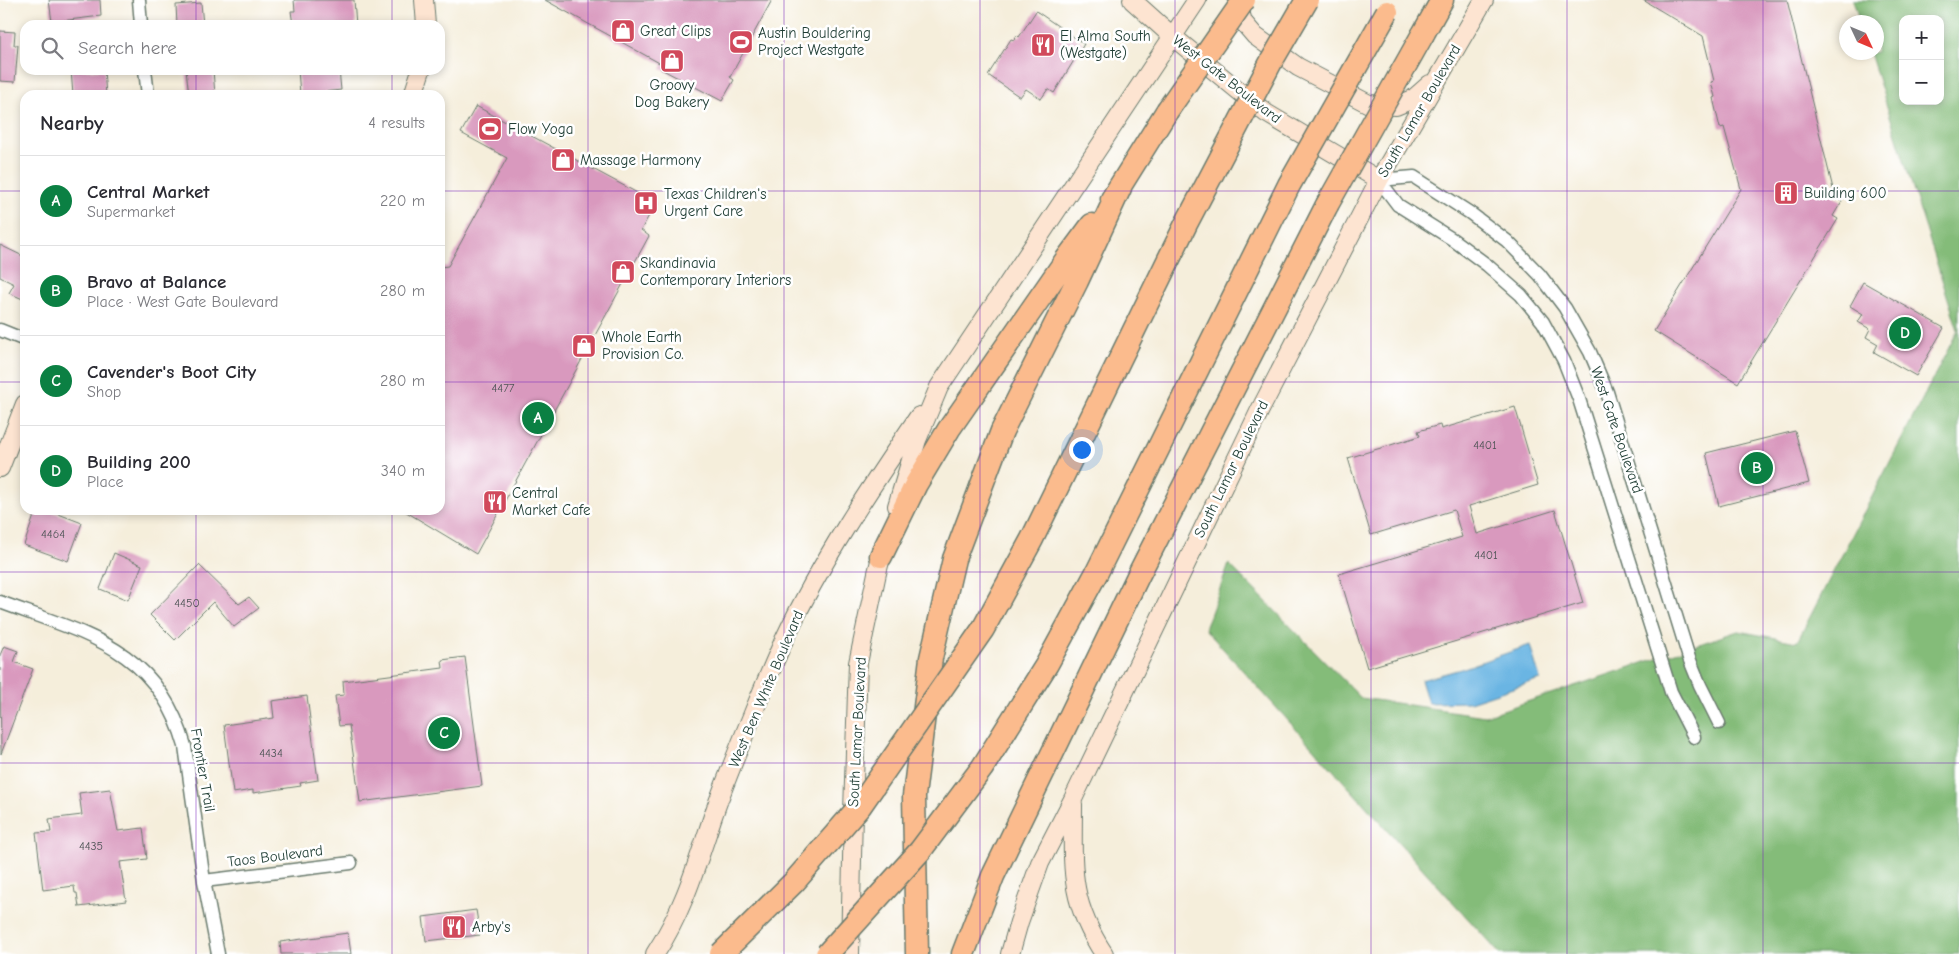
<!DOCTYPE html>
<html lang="en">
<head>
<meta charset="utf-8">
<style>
  :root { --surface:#fff; --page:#f2f2f3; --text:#2b2b33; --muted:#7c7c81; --line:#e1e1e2; --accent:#0b8043 }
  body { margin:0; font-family:"Comic Neue",sans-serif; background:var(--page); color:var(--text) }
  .controls { position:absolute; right:15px; top:15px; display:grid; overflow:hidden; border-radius:10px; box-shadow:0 2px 8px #0003 }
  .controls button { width:45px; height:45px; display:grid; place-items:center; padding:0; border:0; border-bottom:1px solid var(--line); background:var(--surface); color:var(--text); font:25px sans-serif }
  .compass { position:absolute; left:1839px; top:15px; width:45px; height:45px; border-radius:50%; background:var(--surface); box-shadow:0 2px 8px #0003; rotate:134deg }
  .you { position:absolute; left:1081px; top:449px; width:18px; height:18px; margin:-12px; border:4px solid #fff; border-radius:50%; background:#1a73e8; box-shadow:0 0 0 8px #1a73e833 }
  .badge { display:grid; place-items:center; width:32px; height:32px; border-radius:50%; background:var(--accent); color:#fff; font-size:16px; font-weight:700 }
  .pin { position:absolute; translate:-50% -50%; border:2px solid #fff; box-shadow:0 1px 5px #0006 }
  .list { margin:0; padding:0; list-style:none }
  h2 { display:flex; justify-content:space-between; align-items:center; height:65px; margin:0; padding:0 20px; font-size:21px }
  h2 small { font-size:16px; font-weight:400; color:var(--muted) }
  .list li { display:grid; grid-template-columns:32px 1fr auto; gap:15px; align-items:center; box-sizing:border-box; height:90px; padding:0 20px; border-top:1px solid var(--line) }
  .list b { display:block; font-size:19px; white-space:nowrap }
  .list p { margin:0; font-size:16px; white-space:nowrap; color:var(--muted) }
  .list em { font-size:16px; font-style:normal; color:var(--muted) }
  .icon { flex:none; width:28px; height:28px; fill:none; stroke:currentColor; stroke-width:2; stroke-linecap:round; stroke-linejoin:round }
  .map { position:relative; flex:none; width:1959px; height:954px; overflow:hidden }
  .search { position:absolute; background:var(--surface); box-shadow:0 2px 8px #0003; left:20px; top:20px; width:425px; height:55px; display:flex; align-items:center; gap:12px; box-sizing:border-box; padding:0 18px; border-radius:15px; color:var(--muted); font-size:19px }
  .panel { position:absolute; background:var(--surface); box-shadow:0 2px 8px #0003; left:20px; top:90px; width:425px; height:425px; border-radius:15px }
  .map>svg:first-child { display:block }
  .forest { fill:#84bc79; stroke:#527c56; fill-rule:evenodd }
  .water { fill:#6ab5e3; stroke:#44798c }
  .building { fill:#d999be }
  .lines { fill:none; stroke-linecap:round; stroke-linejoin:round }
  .street-casing { stroke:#6a7b6e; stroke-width:15 }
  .secondary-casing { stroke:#6a7b6e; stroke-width:20 }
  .highway-casing { stroke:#6a7b6e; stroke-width:25 }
  .street { stroke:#fff; stroke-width:12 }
  .secondary { stroke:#fde4d1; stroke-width:18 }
  .highway { stroke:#fbbb8d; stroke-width:22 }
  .highway-bridge-casing { stroke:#6a7b6e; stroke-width:25; stroke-linecap:butt }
  .highway-bridge { stroke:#fbbb8d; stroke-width:22 }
  .grid { fill:none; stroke:#7b2cbf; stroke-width:1; stroke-opacity:0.55 }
  .labels { text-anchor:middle; stroke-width:5; stroke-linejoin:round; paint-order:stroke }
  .number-label { font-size:12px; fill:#4e5456 }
  .poi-label { font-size:15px; fill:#1f3d34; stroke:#fff; text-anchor:start }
  .street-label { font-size:15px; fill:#1f3d34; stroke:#fff }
</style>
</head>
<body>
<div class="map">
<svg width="1959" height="954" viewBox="0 0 1959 954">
  <rect width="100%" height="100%" fill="#fff"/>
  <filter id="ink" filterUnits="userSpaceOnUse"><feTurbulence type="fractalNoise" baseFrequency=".02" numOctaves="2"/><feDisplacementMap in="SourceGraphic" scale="10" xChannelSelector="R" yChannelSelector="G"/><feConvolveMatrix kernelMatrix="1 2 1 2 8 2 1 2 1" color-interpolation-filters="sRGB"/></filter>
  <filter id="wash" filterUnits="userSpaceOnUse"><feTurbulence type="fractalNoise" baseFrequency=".0096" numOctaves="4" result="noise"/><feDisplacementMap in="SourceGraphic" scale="20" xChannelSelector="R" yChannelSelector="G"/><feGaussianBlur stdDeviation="1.12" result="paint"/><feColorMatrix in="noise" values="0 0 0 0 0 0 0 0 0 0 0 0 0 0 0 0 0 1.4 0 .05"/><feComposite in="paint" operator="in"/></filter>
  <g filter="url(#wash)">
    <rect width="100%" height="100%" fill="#f5eedb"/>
    <path class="forest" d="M 1853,0 L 1959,0 L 1959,954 L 1500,954 L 1205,629 L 1229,564 L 1361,698 L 1485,716 L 1738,631 L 1797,642 L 1958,330 L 1870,53 L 1876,52 L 1876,22 L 1860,22 ZM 1903,19 L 1940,19 L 1940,101 L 1903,101 Z"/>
    <path class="water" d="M 1530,645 L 1540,679 L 1470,702 L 1428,703 L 1421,680 L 1461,669 Z"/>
    <g id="blocks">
      <path class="building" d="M 49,0 L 100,0 L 101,16 L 52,22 Z
        M 294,0 L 354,0 L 356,25 L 293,25 L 291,11 L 295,11 Z
        M 545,0 L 772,0 L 730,77 L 734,80 L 722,101 L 661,69 L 663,65 Z
        M 1643,0 L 1787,0 L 1835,197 L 1842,201 L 1833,216 L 1838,219 L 1738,383 L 1654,331 L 1741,189 L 1724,127 L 1720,128 L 1713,98 L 1715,97 L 1711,82 L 1714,81 L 1703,36 Z
        M 201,3 L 203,25 L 177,25 L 176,5 Z
        M 1036,11 L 1084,44 L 1054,93 L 1048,89 L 1041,99 L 1026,89 L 1020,97 L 988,75 L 1011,39 L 1014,40 L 1017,35 L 1019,37 Z
        M 0,31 L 15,32 L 14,45 L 18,45 L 15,82 L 0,81 Z
        M 71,70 L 104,70 L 106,95 L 73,95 Z
        M 186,70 L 213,70 L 215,95 L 189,95 Z
        M 298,70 L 339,70 L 341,90 L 324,92 L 324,95 L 311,95 L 310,93 L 300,94 Z
        M 476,106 L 656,203 L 641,230 L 649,236 L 476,554 L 403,510 L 440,510 L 440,267 L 448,266 L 507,158 L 461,133 Z
        M 0,245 L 25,257 L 25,300 L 9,293 L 14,284 L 0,277 Z
        M 1863,282 L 1944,328 L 1916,376 L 1874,352 L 1878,344 L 1866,337 L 1870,329 L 1858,322 L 1863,314 L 1850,306 Z
        M 1515,407 L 1538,485 L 1469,506 L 1477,534 L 1555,510 L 1583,603 L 1367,668 L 1339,574 L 1462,537 L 1454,510 L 1371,535 L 1348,458 L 1420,436 L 1418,431 L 1440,425 L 1441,429 Z
        M 1795,431 L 1809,483 L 1719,506 L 1706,453 Z
        M 36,510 L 48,510 L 82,523 L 68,561 L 24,545 Z
        M 114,553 L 142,565 L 128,600 L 100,589 Z
        M 199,565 L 239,604 L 249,597 L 259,608 L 234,627 L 213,602 L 175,640 L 150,615 Z
        M 4,646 L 18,651 L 14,662 L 33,669 L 1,754 L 0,655 Z
        M 465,657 L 482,786 L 360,802 L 349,725 L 339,726 L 335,696 L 344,695 L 343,681 L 443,668 L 442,660 Z
        M 307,696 L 318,780 L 300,783 L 301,786 L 253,793 L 253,790 L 233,793 L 224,725 L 274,718 L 272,701 Z
        M 110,789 L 118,831 L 143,828 L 147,859 L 120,862 L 126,901 L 79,907 L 77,893 L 75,893 L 74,886 L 43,890 L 36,833 L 51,832 L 49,819 L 82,815 L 79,793 Z
        M 476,910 L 480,935 L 426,941 L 423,917 Z
        M 348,933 L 351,954 L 281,954 L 280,942 Z"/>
    </g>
  </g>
  <g filter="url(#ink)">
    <use href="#blocks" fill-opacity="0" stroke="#6a7b6e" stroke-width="1"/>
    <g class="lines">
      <defs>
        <path id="street" d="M 139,0 L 141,25
          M 145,70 L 148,95
          M 1379,180 L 1414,177 L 1470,213 L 1507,241 L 1540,275 L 1565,308 L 1590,352 L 1607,392 L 1689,658 L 1700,685 L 1719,723
          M 1379,180 L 1398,205 L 1452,239 L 1487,265 L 1521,295 L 1543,322 L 1564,361 L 1579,399 L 1671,692 L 1694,737
          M 0,330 L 25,340
          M 0,602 C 85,634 157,647 185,746 L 204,881 L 218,954
          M 204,881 L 351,863"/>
        <path id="secondary" d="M 424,0 L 426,25
          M 1132,0 L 1172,36 L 1266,113 L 1379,180
          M 1237,0 L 1243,22 L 1255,36 L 1298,67 L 1369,104 L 1396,106 L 1413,99 L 1430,84
          M 413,95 L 421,70
          M 0,468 L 25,404
          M 897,506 L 917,440 L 939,387 L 1197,0
          M 1073,804 C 1073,866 1068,899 1104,954
          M 655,954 C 683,911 696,867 712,819 C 724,784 738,750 752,716 C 762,691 773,665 784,640 C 821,561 870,488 919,416
          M 850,954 L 853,811 L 858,663 L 877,573 L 884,545
          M 1010,954 L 1019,922 L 1040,863 L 1073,799 L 1260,410 L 1379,180 L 1484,0"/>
        <path id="highway" d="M 1423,34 L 1442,0
          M 1112,199 L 1167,111
          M 881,556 L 916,484 L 949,429 L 1066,260 L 1092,225
          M 917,954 L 914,796 L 931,658 L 954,559 L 1002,431 L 1077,281 L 1120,188
          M 963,954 L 993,876 L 1139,574 L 1327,205"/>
      </defs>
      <use href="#street" class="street-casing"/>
      <use href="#secondary" class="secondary-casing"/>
      <use href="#highway" class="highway-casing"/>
      <use href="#street" class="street"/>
      <use href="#secondary" class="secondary"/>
      <use href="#highway" class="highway"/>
      <defs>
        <path id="highway-bridge" d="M 1167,111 L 1244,0
          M 1327,205 L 1423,34
          M 721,954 L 794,882 L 860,806 L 983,629 L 1032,539 L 1186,224 L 1271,62 L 1307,0
          M 827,954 L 920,851 L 982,768 L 1047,664 L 1097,572 L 1289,185 L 1387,12"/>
      </defs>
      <use href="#highway-bridge" class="highway-bridge-casing"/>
      <use href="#highway-bridge" class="highway-bridge"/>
    </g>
  </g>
  <path class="grid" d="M 196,0 L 196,25M 392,0 L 392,25M 588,0 L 588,954M 784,0 L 784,954M 980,0 L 980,954M 1175,0 L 1175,954M 1371,0 L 1371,954M 1567,0 L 1567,954M 1763,0 L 1763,954M 196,70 L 196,95M 392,70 L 392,95M 0,191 L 25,191M 440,191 L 1959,191M 0,382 L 25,382M 440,382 L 1959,382M 196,510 L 196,954M 392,510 L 392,954M 0,572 L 1959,572M 0,763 L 1959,763"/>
  <defs>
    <symbol id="shop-square" viewBox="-11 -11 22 22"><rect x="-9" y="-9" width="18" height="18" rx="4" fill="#d1495b" stroke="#fff"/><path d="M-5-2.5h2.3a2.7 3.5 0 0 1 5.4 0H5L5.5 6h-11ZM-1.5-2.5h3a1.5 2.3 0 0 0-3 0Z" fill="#fff"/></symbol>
    <symbol id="stadium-square" viewBox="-11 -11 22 22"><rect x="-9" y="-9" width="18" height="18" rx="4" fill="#d1495b" stroke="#fff"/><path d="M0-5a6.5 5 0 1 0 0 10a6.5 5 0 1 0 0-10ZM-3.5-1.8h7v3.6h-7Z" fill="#fff"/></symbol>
    <symbol id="restaurant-square" viewBox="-11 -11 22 22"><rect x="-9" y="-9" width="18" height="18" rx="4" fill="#d1495b" stroke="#fff"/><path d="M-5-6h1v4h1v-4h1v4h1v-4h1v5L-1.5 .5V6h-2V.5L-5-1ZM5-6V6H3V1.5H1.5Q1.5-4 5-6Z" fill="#fff"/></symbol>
    <symbol id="building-square" viewBox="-11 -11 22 22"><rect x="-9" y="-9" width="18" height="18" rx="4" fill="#d1495b" stroke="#fff"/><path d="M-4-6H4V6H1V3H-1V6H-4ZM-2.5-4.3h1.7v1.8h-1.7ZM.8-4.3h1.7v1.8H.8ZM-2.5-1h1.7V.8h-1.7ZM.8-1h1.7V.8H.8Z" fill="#fff"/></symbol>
    <symbol id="hospital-square" viewBox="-11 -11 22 22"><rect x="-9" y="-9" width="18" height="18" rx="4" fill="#d1495b" stroke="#fff"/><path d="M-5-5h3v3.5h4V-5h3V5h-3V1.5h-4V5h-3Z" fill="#fff"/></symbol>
  </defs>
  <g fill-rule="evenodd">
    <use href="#shop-square" x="609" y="17" width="28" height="28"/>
    <use href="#stadium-square" x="727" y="28" width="28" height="28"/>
    <use href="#restaurant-square" x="1029" y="31" width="28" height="28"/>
    <use href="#shop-square" x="658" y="47" width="28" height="28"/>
    <use href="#stadium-square" x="476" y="115" width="28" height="28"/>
    <use href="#shop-square" x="549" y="146" width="28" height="28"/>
    <use href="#building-square" x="1772" y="179" width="28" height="28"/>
    <use href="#hospital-square" x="632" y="189" width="28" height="28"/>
    <use href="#shop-square" x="609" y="258" width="28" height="28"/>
    <use href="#shop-square" x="570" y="332" width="28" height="28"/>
    <use href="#restaurant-square" x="481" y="488" width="28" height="28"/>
    <use href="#restaurant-square" x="440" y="913" width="28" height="28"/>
  </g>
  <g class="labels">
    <g class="number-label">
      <text x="503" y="392">4477</text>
      <text x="1485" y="449">4401</text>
      <text x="53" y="538">4464</text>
      <text x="1486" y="559">4401</text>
      <text x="187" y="607">4450</text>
      <text x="271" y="757">4434</text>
      <text x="91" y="850">4435</text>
    </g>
    <g class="poi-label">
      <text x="640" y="36">Great Clips</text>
      <text x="758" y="38">Austin Bouldering<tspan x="758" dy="17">Project Westgate</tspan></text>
      <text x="1060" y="41">El Alma South<tspan x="1060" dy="17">(Westgate)</tspan></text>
      <text x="672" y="90" text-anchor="middle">Groovy<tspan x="672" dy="17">Dog Bakery</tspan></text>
      <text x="508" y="134">Flow Yoga</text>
      <text x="580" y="165">Massage Harmony</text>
      <text x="1804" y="198">Building 600</text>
      <text x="664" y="199">Texas Children's<tspan x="664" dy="17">Urgent Care</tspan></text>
      <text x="640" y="268">Skandinavia<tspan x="640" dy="17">Contemporary Interiors</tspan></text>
      <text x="602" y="342">Whole Earth<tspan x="602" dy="17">Provision Co.</tspan></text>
      <text x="512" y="498">Central<tspan x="512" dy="17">Market Cafe</tspan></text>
      <text x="472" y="932">Arby's</text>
    </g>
    <g class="street-label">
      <text transform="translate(1227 79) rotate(38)" y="5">West Gate Boulevard</text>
      <text transform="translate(1419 111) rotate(-60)" y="5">South Lamar Boulevard</text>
      <text transform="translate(1617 430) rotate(71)" y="5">West Gate Boulevard</text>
      <text transform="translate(1231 469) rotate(-64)" y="5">South Lamar Boulevard</text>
      <text transform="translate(766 689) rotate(-67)" y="5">West Ben White Boulevard</text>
      <text transform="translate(857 732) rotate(-87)" y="5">South Lamar Boulevard</text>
      <text transform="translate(203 770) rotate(80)" y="5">Frontier Trail</text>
      <text transform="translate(275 856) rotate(-7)" y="5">Taos Boulevard</text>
    </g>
  </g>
</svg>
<div class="controls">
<button>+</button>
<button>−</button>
</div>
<svg class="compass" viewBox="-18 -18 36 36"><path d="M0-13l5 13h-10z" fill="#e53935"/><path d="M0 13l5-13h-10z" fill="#7c7c81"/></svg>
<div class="you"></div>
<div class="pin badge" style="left:538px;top:418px">A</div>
<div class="pin badge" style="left:1757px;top:468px">B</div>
<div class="pin badge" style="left:444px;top:733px">C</div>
<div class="pin badge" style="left:1905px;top:333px">D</div>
<div class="search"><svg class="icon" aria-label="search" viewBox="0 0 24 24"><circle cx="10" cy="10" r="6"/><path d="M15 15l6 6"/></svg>Search here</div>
<section class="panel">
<h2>Nearby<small>4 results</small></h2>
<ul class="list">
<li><span class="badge">A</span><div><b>Central Market</b><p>Supermarket</p></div><em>220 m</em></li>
<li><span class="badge">B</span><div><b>Bravo at Balance</b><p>Place · West Gate Boulevard</p></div><em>280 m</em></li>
<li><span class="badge">C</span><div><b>Cavender's Boot City</b><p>Shop</p></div><em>280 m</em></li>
<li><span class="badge">D</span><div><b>Building 200</b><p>Place</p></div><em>340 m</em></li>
</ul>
</section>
</div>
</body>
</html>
